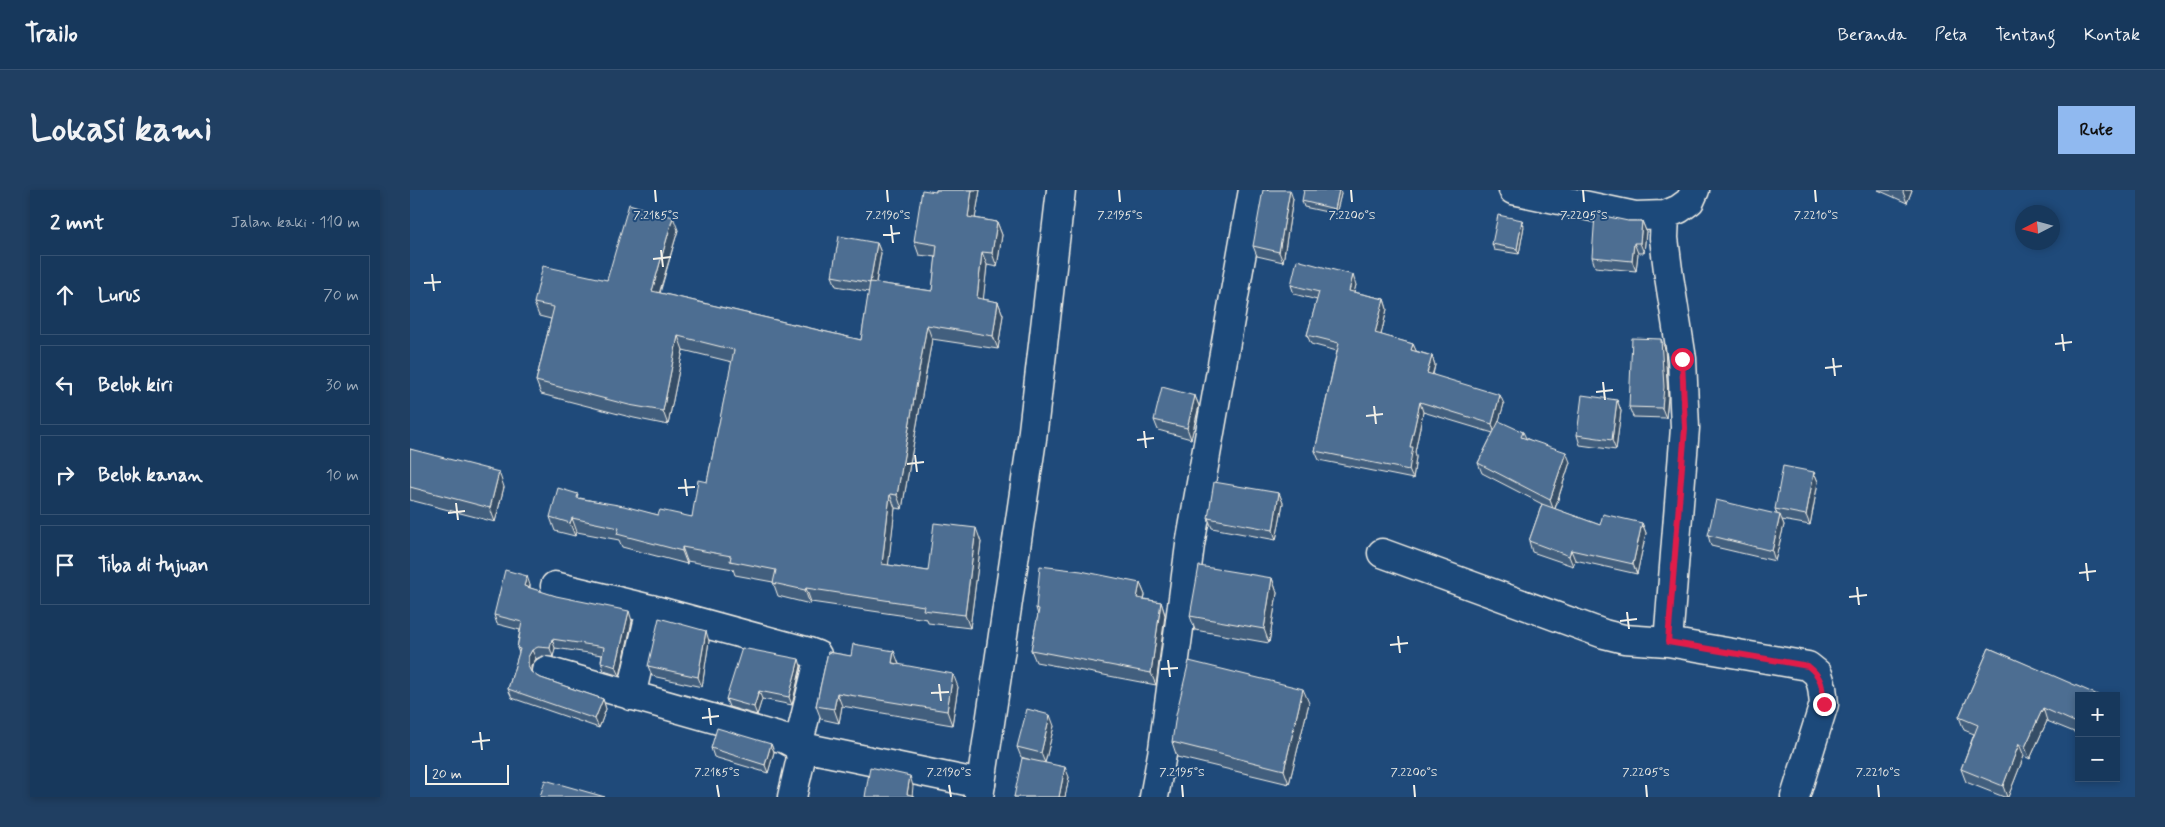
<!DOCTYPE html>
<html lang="id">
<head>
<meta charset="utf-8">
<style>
  :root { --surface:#17385c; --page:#203f62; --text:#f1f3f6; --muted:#9eacbb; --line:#365272; --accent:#90b9f0 }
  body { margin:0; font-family:Mynerve,sans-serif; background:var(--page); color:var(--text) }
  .controls { position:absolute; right:15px; bottom:15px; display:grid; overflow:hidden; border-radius:0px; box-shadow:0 2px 8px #0003 }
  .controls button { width:45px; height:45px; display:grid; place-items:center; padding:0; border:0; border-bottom:1px solid var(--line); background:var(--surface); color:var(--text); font:25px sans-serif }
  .compass { position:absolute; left:1605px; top:15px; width:45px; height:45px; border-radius:50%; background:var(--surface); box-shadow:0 2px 8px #0003; rotate:264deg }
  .scale { position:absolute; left:15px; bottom:12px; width:84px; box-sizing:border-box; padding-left:5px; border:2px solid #f4f1e8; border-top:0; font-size:14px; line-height:18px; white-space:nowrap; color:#f4f1e8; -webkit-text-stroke:4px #1f4a7a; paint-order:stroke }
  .stop { position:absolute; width:15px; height:15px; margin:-11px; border:4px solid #e11d48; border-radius:50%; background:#fff }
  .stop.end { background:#e11d48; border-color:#fff; box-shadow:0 1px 5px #0008 }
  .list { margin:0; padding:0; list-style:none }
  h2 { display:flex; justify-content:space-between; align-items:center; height:65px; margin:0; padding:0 20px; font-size:21px }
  h2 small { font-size:16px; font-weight:400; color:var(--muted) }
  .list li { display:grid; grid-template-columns:32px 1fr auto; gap:15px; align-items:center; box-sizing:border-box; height:80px; margin:0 10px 10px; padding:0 10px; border:1px solid var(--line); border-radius:0px }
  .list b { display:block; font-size:19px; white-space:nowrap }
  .list em { font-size:16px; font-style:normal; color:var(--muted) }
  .icon { flex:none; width:28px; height:28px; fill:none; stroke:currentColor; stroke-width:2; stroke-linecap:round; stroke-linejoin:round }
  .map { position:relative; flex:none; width:1725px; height:607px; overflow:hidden; border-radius:0px }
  header { display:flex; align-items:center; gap:30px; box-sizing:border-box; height:70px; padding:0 25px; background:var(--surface); border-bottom:1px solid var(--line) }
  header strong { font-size:24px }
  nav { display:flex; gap:28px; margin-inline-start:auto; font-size:18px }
  .intro { display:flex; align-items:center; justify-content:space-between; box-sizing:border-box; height:120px; padding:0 30px }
  h1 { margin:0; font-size:35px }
  .button { padding:12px 22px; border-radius:0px; background:var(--accent); color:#111; font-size:18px; font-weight:700 }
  main { display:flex; gap:30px; padding:0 30px }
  aside { flex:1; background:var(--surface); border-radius:0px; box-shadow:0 2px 8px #0003 }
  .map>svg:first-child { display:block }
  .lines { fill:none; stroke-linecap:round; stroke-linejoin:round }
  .minor-casing { stroke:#f4f1e8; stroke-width:31 }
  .secondary-casing { stroke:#f4f1e8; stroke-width:31 }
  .minor { stroke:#1f4a7a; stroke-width:28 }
  .secondary { stroke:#1f4a7a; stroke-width:28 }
  .wall { fill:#425f7e; stroke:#f4f1e8 }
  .shaded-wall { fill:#364d66; stroke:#f4f1e8 }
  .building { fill:#4d6e92; stroke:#f4f1e8 }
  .route { stroke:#e11d48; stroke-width:6 }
  .ticks { fill:none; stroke:#f4f1e8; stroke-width:2 }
  .ticks-label { font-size:12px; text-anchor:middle; fill:#f4f1e8; stroke:#1f4a7a; stroke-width:4; stroke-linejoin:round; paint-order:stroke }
</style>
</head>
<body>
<header>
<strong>Trailo</strong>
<nav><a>Beranda</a><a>Peta</a><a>Tentang</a><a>Kontak</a></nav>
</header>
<div class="intro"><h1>Lokasi kami</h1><a class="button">Rute</a></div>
<main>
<aside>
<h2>2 mnt<small>Jalan kaki · 110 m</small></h2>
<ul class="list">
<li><svg class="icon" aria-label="ahead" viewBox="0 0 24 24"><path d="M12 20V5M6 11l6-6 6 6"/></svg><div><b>Lurus</b></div><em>70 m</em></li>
<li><svg class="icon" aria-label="left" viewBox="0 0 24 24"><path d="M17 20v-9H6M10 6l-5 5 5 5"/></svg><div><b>Belok kiri</b></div><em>30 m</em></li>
<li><svg class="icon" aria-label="right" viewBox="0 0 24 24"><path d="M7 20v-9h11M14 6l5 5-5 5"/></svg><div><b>Belok kanan</b></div><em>10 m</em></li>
<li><svg class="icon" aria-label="arrive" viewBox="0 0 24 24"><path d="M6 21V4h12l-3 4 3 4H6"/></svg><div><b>Tiba di tujuan</b></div></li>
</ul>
</aside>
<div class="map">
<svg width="1725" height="607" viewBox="0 0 1725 607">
  <rect width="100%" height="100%" fill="#1f4a7a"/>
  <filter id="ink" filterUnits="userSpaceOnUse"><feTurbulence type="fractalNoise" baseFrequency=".02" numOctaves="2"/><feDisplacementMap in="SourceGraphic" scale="10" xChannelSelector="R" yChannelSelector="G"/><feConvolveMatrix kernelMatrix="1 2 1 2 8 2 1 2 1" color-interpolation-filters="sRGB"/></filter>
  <g filter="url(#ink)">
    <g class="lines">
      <defs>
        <path id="minor" d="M 1103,0 L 1225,26 L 1255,25 L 1269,19 L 1280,11 L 1285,0
          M 1255,25 L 1254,48 L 1258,80 L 1272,169 L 1275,238 L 1258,452 L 1398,476 L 1408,484 L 1412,497 L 1414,514 L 1385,607
          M 972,363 L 1194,444 L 1214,449 L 1258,452
          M 145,396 L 241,419 L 399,462 L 407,465 L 408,474 L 388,556 L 571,594
          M 136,481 L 375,549 L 388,556 L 391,568 L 382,607
          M 221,506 L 241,419
          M 744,607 L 753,559 L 780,355 L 843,0"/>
        <path id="secondary" d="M 569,607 L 622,249 L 651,0"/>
      </defs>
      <use href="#minor" class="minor-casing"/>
      <use href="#secondary" class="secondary-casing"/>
      <use href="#minor" class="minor"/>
      <use href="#secondary" class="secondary"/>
    </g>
    <path class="wall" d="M 526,0 L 570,0 L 565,28 L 587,32 L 592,45 L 587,77 L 577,75 L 573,109 L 588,112 L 593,125 L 588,159 L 522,149 L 492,319 L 485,318 L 478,375 L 518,381 L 571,352 L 560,438 L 518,433 L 517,429 L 401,412 L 400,414 L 368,406 L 363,392 L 325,385 L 323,379 L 277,371 L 277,374 L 212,357 L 209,350 L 167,342 L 165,346 L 145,341 L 140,327 L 170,308 L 248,325 L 282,327 L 297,292 L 322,172 L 273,160 L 258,235 L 224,228 L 131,204 L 126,191 L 141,129 L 129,126 L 124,113 L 197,90 L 268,40 L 250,103 L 451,150 L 459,102 L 426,96 L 422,86 L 467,53 L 471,63 L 466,93 L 522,101 L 526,67 L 509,65 L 504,51 L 526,2 Z
      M 1468,0 L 1502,0 L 1497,13 Z
      M 931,4 L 926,24 L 894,17 L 892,11 Z
      M 883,9 L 873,72 L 847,66 L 843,56 Z
      M 1218,31 L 1232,31 L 1236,41 L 1234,63 L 1228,63 L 1226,81 L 1185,77 L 1182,67 Z
      M 1114,36 L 1109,64 L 1084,60 L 1082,54 Z
      M 881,95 L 946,95 L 944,102 L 974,109 L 977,119 L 971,145 L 1003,154 L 1006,161 L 1022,166 L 1025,175 L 1023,185 L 1094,214 L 1088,233 L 1113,242 L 1116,248 L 1160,272 L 1145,319 L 1190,335 L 1232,333 L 1236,343 L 1227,384 L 1165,370 L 1163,376 L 1122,362 L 1119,351 L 1132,314 L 1072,283 L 1068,273 L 1083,243 L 1013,222 L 1005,262 L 1006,267 L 1003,289 L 909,270 L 905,261 L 927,161 L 901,154 L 897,145 L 907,110 L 884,104 Z
      M 1255,159 L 1258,207 L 1256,228 L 1223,227 L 1219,217 Z
      M 785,206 L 789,216 L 781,249 L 748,240 L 744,230 Z
      M 1207,210 L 1211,221 L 1206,260 L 1170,255 L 1167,245 Z
      M 0,259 L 94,297 L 85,332 L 0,310 Z
      M 1404,282 L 1408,292 L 1400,335 L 1372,330 L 1374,335 L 1365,371 L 1301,356 L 1298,345 L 1367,324 L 1365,319 Z
      M 869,303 L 873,313 L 866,350 L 802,338 L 798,328 Z
      M 862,388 L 867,403 L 859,453 L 785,440 L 780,426 Z
      M 730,393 L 735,405 L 734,409 L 751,412 L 755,425 L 746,495 L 626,472 L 621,460 L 628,425 L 626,418 Z
      M 120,395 L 120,398 L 222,431 L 210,486 L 194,481 L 191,472 L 192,465 L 145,458 L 143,467 L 132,466 L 126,469 L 121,476 L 121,482 L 128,487 L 193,509 L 196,519 L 189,538 L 102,508 L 98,499 L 109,463 L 107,458 L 110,440 L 87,434 L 84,425 Z
      M 299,451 L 292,497 L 242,486 L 238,476 Z
      M 1579,458 L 1688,506 L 1669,506 L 1669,544 L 1637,531 L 1620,569 L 1614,566 L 1598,607 L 1594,607 L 1556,592 L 1551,579 L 1564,544 L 1554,540 L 1549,527 Z
      M 418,462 L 489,475 L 548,497 L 542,535 L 432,516 L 429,533 L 411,529 L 406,516 Z
      M 391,476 L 382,515 L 352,509 L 347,525 L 319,517 L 316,509 Z
      M 899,513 L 879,594 L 767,567 L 762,552 Z
      M 644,536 L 635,573 L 659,587 L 655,607 L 604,607 L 621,570 L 611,567 L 607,557 Z
      M 361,554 L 364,562 L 358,583 L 304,567 L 301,558 Z"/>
    <path class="shaded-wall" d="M 562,0 L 570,0 L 563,40 L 558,27 Z
      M 880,0 L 883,9 L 873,72 L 869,62 Z
      M 929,0 L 930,0 L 931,4 L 926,24 L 925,19 Z
      M 1494,0 L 1502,0 L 1497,13 L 1493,2 Z
      M 263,27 L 268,40 L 246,114 L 242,101 Z
      M 1112,30 L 1114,36 L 1109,64 L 1107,59 Z
      M 1232,31 L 1236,41 L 1234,63 L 1230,53 Z
      M 587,32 L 592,45 L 587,77 L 582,63 Z
      M 467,53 L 471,63 L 464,103 L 460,93 Z
      M 1224,53 L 1228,63 L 1226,81 L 1222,71 Z
      M 572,62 L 577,75 L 572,122 L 567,108 Z
      M 943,85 L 946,95 L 942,110 L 939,101 Z
      M 974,109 L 977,119 L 969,153 L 965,143 Z
      M 588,112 L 593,125 L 588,159 L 583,146 Z
      M 517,135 L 522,149 L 492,319 L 487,305 Z
      M 268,146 L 273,160 L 258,235 L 253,221 Z
      M 1251,149 L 1255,159 L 1258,207 L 1256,228 L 1252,218 Z
      M 1003,154 L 1007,163 L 1001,160 Z
      M 1022,166 L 1025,175 L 1020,193 L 1017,183 Z
      M 1090,205 L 1094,214 L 1085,244 L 1082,234 Z
      M 785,206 L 789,216 L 781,249 L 777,238 Z
      M 1207,210 L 1211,221 L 1206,260 L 1202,250 Z
      M 1010,212 L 1013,222 L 1005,262 L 1006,267 L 1003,289 L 999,280 L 1000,257 Z
      M 1156,262 L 1160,272 L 1144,321 L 1140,310 Z
      M 89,282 L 94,297 L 85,332 L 80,318 Z
      M 1404,282 L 1408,292 L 1400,335 L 1396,325 Z
      M 869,303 L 873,313 L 866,350 L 863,340 Z
      M 480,304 L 485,318 L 477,387 L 472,374 Z
      M 1370,325 L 1374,335 L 1365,371 L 1362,361 Z
      M 162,328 L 167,342 L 165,346 L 160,333 Z
      M 1232,333 L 1236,343 L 1227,384 L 1223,374 Z
      M 566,338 L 571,352 L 560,438 L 555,425 Z
      M 272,357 L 277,371 L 277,374 L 272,361 Z
      M 1161,360 L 1165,370 L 1163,376 L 1159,366 Z
      M 117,386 L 120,395 L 118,405 L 114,396 Z
      M 862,388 L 867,403 L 859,453 L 854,439 Z
      M 730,393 L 735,405 L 732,420 L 727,408 Z
      M 396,398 L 401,412 L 400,414 L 395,400 Z
      M 751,412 L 755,425 L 746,495 L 741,483 Z
      M 219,421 L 222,431 L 210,486 L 206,477 Z
      M 296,441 L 299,451 L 292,497 L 288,487 Z
      M 142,449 L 145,458 L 143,467 L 140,458 Z
      M 122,460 L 126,469 L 121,476 L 121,485 L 118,476 L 118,467 Z
      M 484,461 L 489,474 L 482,473 Z
      M 389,469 L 391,476 L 382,515 L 379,507 Z
      M 543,484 L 548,497 L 542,535 L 537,521 Z
      M 893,499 L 899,513 L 879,594 L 874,580 Z
      M 349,501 L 352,509 L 347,525 L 344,517 Z
      M 427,503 L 432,516 L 429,533 L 424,519 Z
      M 193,509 L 196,519 L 189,538 L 185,529 Z
      M 1633,518 L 1637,531 L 1620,569 L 1615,557 Z
      M 640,525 L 644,536 L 635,573 L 631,563 Z
      M 361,554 L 364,562 L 358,583 L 355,575 Z
      M 1609,554 L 1614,566 L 1598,607 L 1597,607 L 1593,596 Z
      M 655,577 L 659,587 L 655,607 L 649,607 Z
      M 500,586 L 503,596 L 502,607 L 497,604 Z"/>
    <path class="building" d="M 512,0 L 526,2 L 526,0 L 562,0 L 558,27 L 587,32 L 582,63 L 572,62 L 567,108 L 588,112 L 583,146 L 517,135 L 487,305 L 480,304 L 472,374 L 518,381 L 524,333 L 566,338 L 555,425 L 513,420 L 514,416 L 396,398 L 395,400 L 363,393 L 366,380 L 320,371 L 321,366 L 272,357 L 272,361 L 207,344 L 209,338 L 162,328 L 160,333 L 140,327 L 148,298 L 168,304 L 167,308 L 214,316 L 248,325 L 250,320 L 282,327 L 288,290 L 297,292 L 324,160 L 268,146 L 253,221 L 219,215 L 126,191 L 144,117 L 124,113 L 133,76 L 197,90 L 219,14 L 263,27 L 242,101 L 451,150 L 460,92 L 522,101 L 527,55 L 504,51 Z
      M 853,0 L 880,0 L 869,62 L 843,56 Z
      M 894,0 L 929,0 L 925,19 L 892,11 Z
      M 1185,24 L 1218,31 L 1232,31 L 1230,53 L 1224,53 L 1222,71 L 1182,67 Z
      M 1088,25 L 1112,30 L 1107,59 L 1082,54 Z
      M 429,46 L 467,53 L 460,93 L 422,86 Z
      M 887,70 L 943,85 L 939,101 L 974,109 L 965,143 L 1003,154 L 1001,160 L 1022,166 L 1017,183 L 1090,205 L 1082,234 L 1010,212 L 1000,257 L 1003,257 L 999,280 L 905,261 L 929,153 L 897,145 L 909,102 L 881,95 Z
      M 1222,148 L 1251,149 L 1254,197 L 1252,218 L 1219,217 Z
      M 752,197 L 785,206 L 777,238 L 744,230 Z
      M 1172,205 L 1207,210 L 1202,250 L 1167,245 Z
      M 1089,231 L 1113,242 L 1111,247 L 1156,262 L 1140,310 L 1068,273 Z
      M 0,259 L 89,282 L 80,318 L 0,297 Z
      M 1373,276 L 1404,282 L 1396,325 L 1365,319 Z
      M 804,292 L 869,303 L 863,340 L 798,328 Z
      M 1306,310 L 1370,325 L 1362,361 L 1298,345 Z
      M 1132,314 L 1190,335 L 1193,324 L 1232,333 L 1223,374 L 1161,360 L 1159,366 L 1119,351 Z
      M 630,376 L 671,381 L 730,393 L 727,408 L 751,412 L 741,483 L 621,460 L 629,419 L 626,418 Z
      M 789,376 L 862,388 L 854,439 L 780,426 Z
      M 95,380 L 117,386 L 114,396 L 146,406 L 219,421 L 206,477 L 191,472 L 194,457 L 142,449 L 140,458 L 128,457 L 122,460 L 118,467 L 118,476 L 121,482 L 128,487 L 193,509 L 185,529 L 98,499 L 110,459 L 107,458 L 112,432 L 84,425 Z
      M 249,428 L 296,441 L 288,487 L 238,476 Z
      M 443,454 L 484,461 L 482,473 L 543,484 L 537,521 L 427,503 L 424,519 L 406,516 L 418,462 L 441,466 Z
      M 332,458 L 389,469 L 379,507 L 349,501 L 344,517 L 316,509 Z
      M 1579,458 L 1688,505 L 1688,506 L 1669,506 L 1669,534 L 1633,518 L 1615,557 L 1609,554 L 1593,596 L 1551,579 L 1568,535 L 1549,527 Z
      M 779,471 L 893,499 L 874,580 L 762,552 L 766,525 Z
      M 617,519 L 640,525 L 631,563 L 607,557 Z
      M 307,538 L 361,554 L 355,575 L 301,558 Z
      M 612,568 L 655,577 L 649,607 L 604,607 Z
      M 460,577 L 500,586 L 497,604 L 505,606 L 504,607 L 455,607 Z
      M 135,590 L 195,607 L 130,607 Z"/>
  </g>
  <g class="lines" filter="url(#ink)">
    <path class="route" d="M 1272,169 L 1275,238 L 1258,452 L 1398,476 C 1413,488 1412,496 1414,514"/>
  </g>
  <path class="ticks" d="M 245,0 L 246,12M 477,0 L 478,12M 709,0 L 710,12M 941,0 L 942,12M 1173,0 L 1174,12M 1405,0 L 1406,12M 481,35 L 483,53M 473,45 L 490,43M 251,60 L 253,77M 243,69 L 261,67M 22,84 L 24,101M 14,93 L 31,92M 1652,144 L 1654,161M 1645,154 L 1662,152M 1423,168 L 1425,186M 1415,178 L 1432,176M 1193,192 L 1195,210M 1186,202 L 1203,200M 964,216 L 966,234M 956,226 L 973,224M 734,241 L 736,258M 727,250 L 744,248M 505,265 L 507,282M 497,274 L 514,272M 275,289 L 277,306M 268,298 L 285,297M 46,313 L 48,330M 38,323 L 55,321M 1676,373 L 1678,391M 1669,383 L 1686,381M 1447,397 L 1449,415M 1439,407 L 1457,405M 1217,422 L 1219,439M 1210,431 L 1227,429M 988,446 L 990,463M 980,455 L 998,453M 758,470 L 760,487M 751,479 L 768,478M 529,494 L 531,511M 521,503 L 539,502M 299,518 L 301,535M 292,528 L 309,526M 70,542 L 72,560M 62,552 L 80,550M 307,595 L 309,607M 539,595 L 541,607M 772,595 L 773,607M 1004,595 L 1005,607M 1236,595 L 1237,607M 1468,595 L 1469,607"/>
  <g class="ticks-label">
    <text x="246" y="29">7.2185°S</text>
    <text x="478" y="29">7.2190°S</text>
    <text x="710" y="29">7.2195°S</text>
    <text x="942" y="29">7.2200°S</text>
    <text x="1174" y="29">7.2205°S</text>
    <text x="1406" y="29">7.2210°S</text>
    <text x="307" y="586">7.2185°S</text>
    <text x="539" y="586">7.2190°S</text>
    <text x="772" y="586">7.2195°S</text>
    <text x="1004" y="586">7.2200°S</text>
    <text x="1236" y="586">7.2205°S</text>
    <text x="1468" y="586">7.2210°S</text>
  </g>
</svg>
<div class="controls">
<button>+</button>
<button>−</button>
</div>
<svg class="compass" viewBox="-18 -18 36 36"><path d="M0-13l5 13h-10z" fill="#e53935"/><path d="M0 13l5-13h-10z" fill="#9eacbb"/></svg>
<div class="scale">20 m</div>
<div class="stop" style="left:1272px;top:169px"></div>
<div class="stop end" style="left:1414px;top:514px"></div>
</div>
</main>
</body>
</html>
